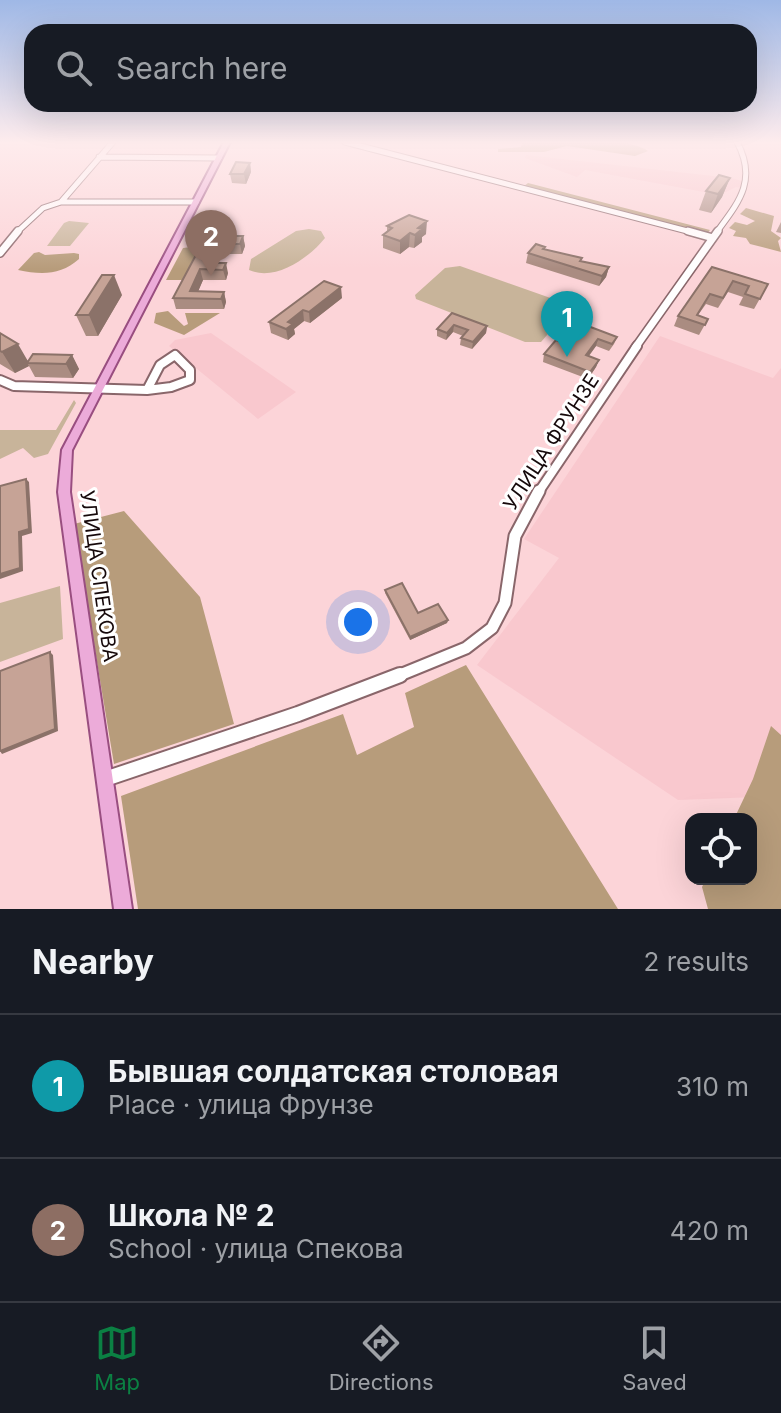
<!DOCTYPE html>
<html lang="en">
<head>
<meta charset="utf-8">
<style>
  :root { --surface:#171b24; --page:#242831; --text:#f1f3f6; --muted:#9ea1a6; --line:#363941; --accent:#0b8043 }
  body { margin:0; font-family:Inter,sans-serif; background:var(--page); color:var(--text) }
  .controls { position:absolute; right:24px; bottom:24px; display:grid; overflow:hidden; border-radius:16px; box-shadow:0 8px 32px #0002 }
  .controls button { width:72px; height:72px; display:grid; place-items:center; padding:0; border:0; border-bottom:2px solid var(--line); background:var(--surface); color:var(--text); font:40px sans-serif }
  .you { position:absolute; left:358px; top:622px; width:28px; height:28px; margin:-20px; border:6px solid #fff; border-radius:50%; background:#1a73e8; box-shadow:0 0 0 12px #1a73e833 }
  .badge { display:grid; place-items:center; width:52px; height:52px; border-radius:50%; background:var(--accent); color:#fff; font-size:26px; font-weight:700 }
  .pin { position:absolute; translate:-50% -66px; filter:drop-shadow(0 2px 4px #0008) }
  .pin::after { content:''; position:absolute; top:42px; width:28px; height:24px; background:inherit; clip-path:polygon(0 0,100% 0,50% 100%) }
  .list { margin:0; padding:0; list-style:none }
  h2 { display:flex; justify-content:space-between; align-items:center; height:104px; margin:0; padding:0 32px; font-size:34px }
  h2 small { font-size:26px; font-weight:400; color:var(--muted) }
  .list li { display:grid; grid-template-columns:52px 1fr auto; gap:24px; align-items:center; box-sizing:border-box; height:144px; padding:0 32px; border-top:2px solid var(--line) }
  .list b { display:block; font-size:30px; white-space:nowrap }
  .list p { margin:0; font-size:26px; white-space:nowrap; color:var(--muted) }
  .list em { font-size:26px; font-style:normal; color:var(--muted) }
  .icon { flex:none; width:44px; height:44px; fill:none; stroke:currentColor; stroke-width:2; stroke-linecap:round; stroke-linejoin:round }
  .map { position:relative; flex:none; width:781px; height:909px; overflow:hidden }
  .search { position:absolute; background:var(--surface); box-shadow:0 8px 32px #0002; left:24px; right:24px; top:24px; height:88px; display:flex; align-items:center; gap:20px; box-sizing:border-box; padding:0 28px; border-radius:24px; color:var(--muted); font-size:30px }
  .sheet { height:392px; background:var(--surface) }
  nav { display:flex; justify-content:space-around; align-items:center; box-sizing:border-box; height:112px; border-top:2px solid var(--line); background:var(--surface); font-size:22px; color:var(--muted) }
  nav a { display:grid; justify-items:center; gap:4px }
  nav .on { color:var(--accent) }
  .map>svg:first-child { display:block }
  .built { fill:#f9c8ce }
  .green { fill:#c8b49a }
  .forest { fill:#b79c7b }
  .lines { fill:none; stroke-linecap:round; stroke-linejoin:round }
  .minor-far4-casing { stroke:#89666a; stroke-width:7 }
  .minor-far3-casing { stroke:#89666a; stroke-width:10 }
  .minor-far2-casing { stroke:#89666a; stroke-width:12 }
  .minor-far1-casing { stroke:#89666a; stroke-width:15 }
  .minor-casing { stroke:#89666a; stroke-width:18 }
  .major-casing { stroke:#994e80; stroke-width:4 }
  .minor-far4 { stroke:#fff; stroke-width:5 }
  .minor-far3 { stroke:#fff; stroke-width:7 }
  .minor-far2 { stroke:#fff; stroke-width:8 }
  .minor-far1 { stroke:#fff; stroke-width:11 }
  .minor { stroke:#fff; stroke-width:14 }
  .major { fill:#ecabd9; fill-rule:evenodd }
  .wall { fill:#aa8c81 }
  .shaded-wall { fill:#8b7269 }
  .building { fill:#c6a396; stroke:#8b7269; stroke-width:2 }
  .labels { text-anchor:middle; stroke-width:6; stroke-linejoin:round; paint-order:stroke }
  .street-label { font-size:20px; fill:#15080a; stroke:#fff }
</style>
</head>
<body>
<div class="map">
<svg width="781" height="909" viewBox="0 0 781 909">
  <rect width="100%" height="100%" fill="#fcd4d8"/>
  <path class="built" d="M 526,155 L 731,178 L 742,181 L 743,188 L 736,187 L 720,195 L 585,170 L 577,177 L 525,158 Z
    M 211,333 L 296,392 L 258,419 L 169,346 L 175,340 Z
    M 660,336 L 773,378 L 781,368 L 781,796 L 678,800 L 477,665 L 559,558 L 524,539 Z"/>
  <path class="green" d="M 69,221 L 89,223 L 70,246 L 47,246 L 64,223 Z
    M 309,229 L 321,231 L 325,238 C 309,258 275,282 249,270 L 251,259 L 296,231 Z
    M 460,266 L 559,301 L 568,306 L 567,312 L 541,342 L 525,342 L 416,299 L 415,295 L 445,268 Z
    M 74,400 L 76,403 L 48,454 L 34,458 L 23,448 L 0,459 L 0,430 L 56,430 Z
    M 60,586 L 63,639 L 0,662 L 0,603 Z"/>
  <path class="forest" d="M 522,142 C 555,142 622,134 648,151 L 635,156 L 567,146 L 544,152 L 498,152 L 498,149 L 521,147 Z
    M 528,183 L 710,230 L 706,235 L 523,187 Z
    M 746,208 L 774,216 L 771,231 L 781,238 L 778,241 L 781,252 L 750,244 L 746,238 L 733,236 L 736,231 L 729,228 L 735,222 L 747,225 L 755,221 L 740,214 Z
    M 201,236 L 233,236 L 186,280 L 166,280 L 183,248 L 191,247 Z
    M 39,252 L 45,255 L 74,253 L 79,254 L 79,259 C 61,275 42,275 18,270 L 34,253 Z
    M 168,311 L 184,326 L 188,324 L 185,313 L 220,313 L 184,335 L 154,323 L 156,313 Z
    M 124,511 L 200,597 L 234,724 L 114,764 L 74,524 Z
    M 466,665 L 618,909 L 138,909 L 121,796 L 343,714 L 357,755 L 414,727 L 405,693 Z
    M 771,726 L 781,735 L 781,909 L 708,909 L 702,887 L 706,879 L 751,879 L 751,819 L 734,819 L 753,779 Z"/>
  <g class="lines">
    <defs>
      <path id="minor-far4" d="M 345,142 L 695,233
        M 99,157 L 219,158
        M 61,202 L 196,202
        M 16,233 L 43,208 L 61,202 L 113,142
        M 716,233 C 738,203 758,181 737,142"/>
      <path id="minor-far3" d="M 713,238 L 718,231
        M 0,253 L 18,231
        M 635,348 L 713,238 L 688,231"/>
      <path id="minor-far2" d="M 175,355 L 190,370 L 190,380 L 171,387 L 147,390 L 160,365 Z
        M 0,380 L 14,386 L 147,390
        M 538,493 L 637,346"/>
      <path id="minor-far1" d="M 395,677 L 466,648 L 492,628 L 505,603 L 515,536 L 539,491"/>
      <path id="minor" d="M 105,779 L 298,714 L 400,675"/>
      <path id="major" d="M 224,142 L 230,142 L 72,450 L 70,492 L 132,909 L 114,909 L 58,492 L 62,450 Z"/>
    </defs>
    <use href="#minor-far4" class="minor-far4-casing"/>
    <use href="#minor-far3" class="minor-far3-casing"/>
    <use href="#minor-far2" class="minor-far2-casing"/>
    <use href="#minor-far1" class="minor-far1-casing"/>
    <use href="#minor" class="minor-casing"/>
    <use href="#major" class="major-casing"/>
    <use href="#minor-far4" class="minor-far4"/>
    <use href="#minor-far3" class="minor-far3"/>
    <use href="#minor-far2" class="minor-far2"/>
    <use href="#minor-far1" class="minor-far1"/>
    <use href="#minor" class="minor"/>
    <use href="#major" class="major"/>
  </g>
  <path class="wall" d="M 250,163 L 251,172 L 246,184 L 232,183 L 230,174 Z
    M 730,178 L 722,197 L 711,213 L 699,210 L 706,191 Z
    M 781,222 L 781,233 L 776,232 Z
    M 387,226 L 426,234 L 422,237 L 422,242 L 414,248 L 409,247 L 400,254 L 383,248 L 383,235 L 387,231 Z
    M 206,236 L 243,236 L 245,246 L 242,254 L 216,254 L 213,263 L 228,273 L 226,280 L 203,280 L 198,291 L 224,292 L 226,302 L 224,309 L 176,309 L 173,298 Z
    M 545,247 L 544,249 L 582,258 L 581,261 L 609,267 L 606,277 L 599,286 L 526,263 L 528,253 Z
    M 712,267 L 768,284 L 754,309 L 739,305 L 743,297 L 728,292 L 718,308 L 706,304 L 698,315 L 708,319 L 699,335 L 674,326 L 678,316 Z
    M 122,295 L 98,336 L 86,336 L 76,315 Z
    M 342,298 L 310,323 L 304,321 L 294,329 L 295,334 L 288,340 L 271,333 L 269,322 Z
    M 452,313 L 487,326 L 486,333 L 472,349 L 460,345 L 461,338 L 463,336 L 453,332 L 446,340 L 437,336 L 437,329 Z
    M 566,328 L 617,337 L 614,344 L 609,351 L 596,346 L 589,356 L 599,360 L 596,367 L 588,379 L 543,362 L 544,354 L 569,345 L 574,339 L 564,335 Z
    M 0,333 L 28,361 L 72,355 L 79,369 L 73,378 L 35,377 L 29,366 L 15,373 L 0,364 Z
    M 385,590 L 418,613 L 448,620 L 447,623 L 410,640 L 385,593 Z"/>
  <path class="shaded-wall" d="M 250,163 L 251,172 L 246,184 L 244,174 Z
    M 730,178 L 722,197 L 711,213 L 718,194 Z
    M 427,221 L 426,234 L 422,237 L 422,242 L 414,248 L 415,235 L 418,228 Z
    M 410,233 L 409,247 L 400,254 L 400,241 Z
    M 243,236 L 245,246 L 242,254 L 240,244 Z
    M 214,244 L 216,254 L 210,269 L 206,263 Z
    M 226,263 L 228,273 L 226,280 L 223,270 Z
    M 609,267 L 606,277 L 599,286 L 602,276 Z
    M 200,269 L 203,280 L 195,299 L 190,291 Z
    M 114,275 L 122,295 L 98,336 L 89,315 Z
    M 341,287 L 342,298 L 310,323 L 309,312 Z
    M 224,292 L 226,302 L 224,309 L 221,299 Z
    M 303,310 L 304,321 L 294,329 L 295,334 L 288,340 L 286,329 L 288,322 Z
    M 454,325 L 453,332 L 446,340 L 447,333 Z
    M 487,326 L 486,333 L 472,349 L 473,342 Z
    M 598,339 L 596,346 L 584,362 L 586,355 Z
    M 18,344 L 29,363 L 27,363 L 29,366 L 15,373 L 2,352 Z
    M 72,355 L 79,369 L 73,378 L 66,364 Z
    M 599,360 L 596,367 L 588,379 L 590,372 Z
    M 26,479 L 29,482 L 32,533 L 22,536 L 23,571 L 0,579 L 0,574 Z
    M 448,620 L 447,623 L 410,640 L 410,637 Z
    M 50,652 L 53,655 L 58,731 L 2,754 L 0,751 Z"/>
  <path class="building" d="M 236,162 L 250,163 L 244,174 L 230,174 Z
    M 719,175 L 730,178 L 718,194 L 706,191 Z
    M 409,215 L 427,221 L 418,228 L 422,229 L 415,235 L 410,233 L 400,241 L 383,235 L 392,228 L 387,226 Z
    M 206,236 L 243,236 L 240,244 L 214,244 L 206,263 L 226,263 L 223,270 L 200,269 L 190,291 L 224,292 L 221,299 L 173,298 Z
    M 536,244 L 545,247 L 543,249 L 582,258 L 580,261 L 609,267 L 602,276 L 528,253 Z
    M 712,267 L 768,284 L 760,299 L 745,294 L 749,286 L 733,281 L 723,298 L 710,294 L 697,315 L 708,319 L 705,325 L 678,316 Z
    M 102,275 L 114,275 L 89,315 L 76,315 Z
    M 324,281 L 341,287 L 309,312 L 303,310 L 288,322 L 293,324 L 286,329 L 269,322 Z
    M 452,313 L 487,326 L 473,342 L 461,338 L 468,330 L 454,325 L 447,333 L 437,329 Z
    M 572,320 L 617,337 L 612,344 L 598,339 L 586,355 L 599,360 L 590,372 L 544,354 L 556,340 L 569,345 L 578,333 L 566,328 Z
    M 0,333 L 18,344 L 2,352 L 0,351 Z
    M 33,354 L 72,355 L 66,364 L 27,363 Z
    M 26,479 L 29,529 L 19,532 L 20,568 L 0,574 L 0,486 Z
    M 402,583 L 418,613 L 438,604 L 448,620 L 410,637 L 385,590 Z
    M 50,652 L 55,729 L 0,751 L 0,671 Z"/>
  <linearGradient id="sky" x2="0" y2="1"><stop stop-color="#9fb8e6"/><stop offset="0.53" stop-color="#feeced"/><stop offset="1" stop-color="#feeced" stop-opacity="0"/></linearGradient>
  <rect width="781" height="269" fill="url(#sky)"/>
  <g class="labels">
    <g class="street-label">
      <text transform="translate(551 442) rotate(-57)" y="7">УЛИЦА ФРУНЗЕ</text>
      <text transform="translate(99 576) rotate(82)" y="7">УЛИЦА СПЕКОВА</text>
    </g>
  </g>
</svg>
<div class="controls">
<button><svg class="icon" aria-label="locate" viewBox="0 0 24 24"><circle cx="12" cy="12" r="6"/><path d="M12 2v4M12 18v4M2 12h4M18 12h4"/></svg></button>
</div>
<div class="you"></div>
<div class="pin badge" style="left:567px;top:357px;background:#0f9aa8">1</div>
<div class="pin badge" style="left:211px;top:276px;background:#8d6e63">2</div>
<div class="search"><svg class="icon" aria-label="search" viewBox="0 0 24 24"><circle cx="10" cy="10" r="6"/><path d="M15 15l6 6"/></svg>Search here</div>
</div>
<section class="sheet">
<h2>Nearby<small>2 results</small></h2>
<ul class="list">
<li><span class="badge" style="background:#0f9aa8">1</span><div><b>Бывшая солдатская столовая</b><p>Place · улица Фрунзе</p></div><em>310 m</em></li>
<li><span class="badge" style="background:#8d6e63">2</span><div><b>Школа № 2</b><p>School · улица Спекова</p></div><em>420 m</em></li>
</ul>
</section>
<nav>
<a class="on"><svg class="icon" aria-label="map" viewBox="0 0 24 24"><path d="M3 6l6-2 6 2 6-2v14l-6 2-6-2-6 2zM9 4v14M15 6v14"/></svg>Map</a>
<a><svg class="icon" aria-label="directions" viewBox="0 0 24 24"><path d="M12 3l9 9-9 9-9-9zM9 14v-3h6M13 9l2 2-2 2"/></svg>Directions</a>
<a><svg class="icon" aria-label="saved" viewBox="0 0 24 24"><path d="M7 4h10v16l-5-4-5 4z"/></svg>Saved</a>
</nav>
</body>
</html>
